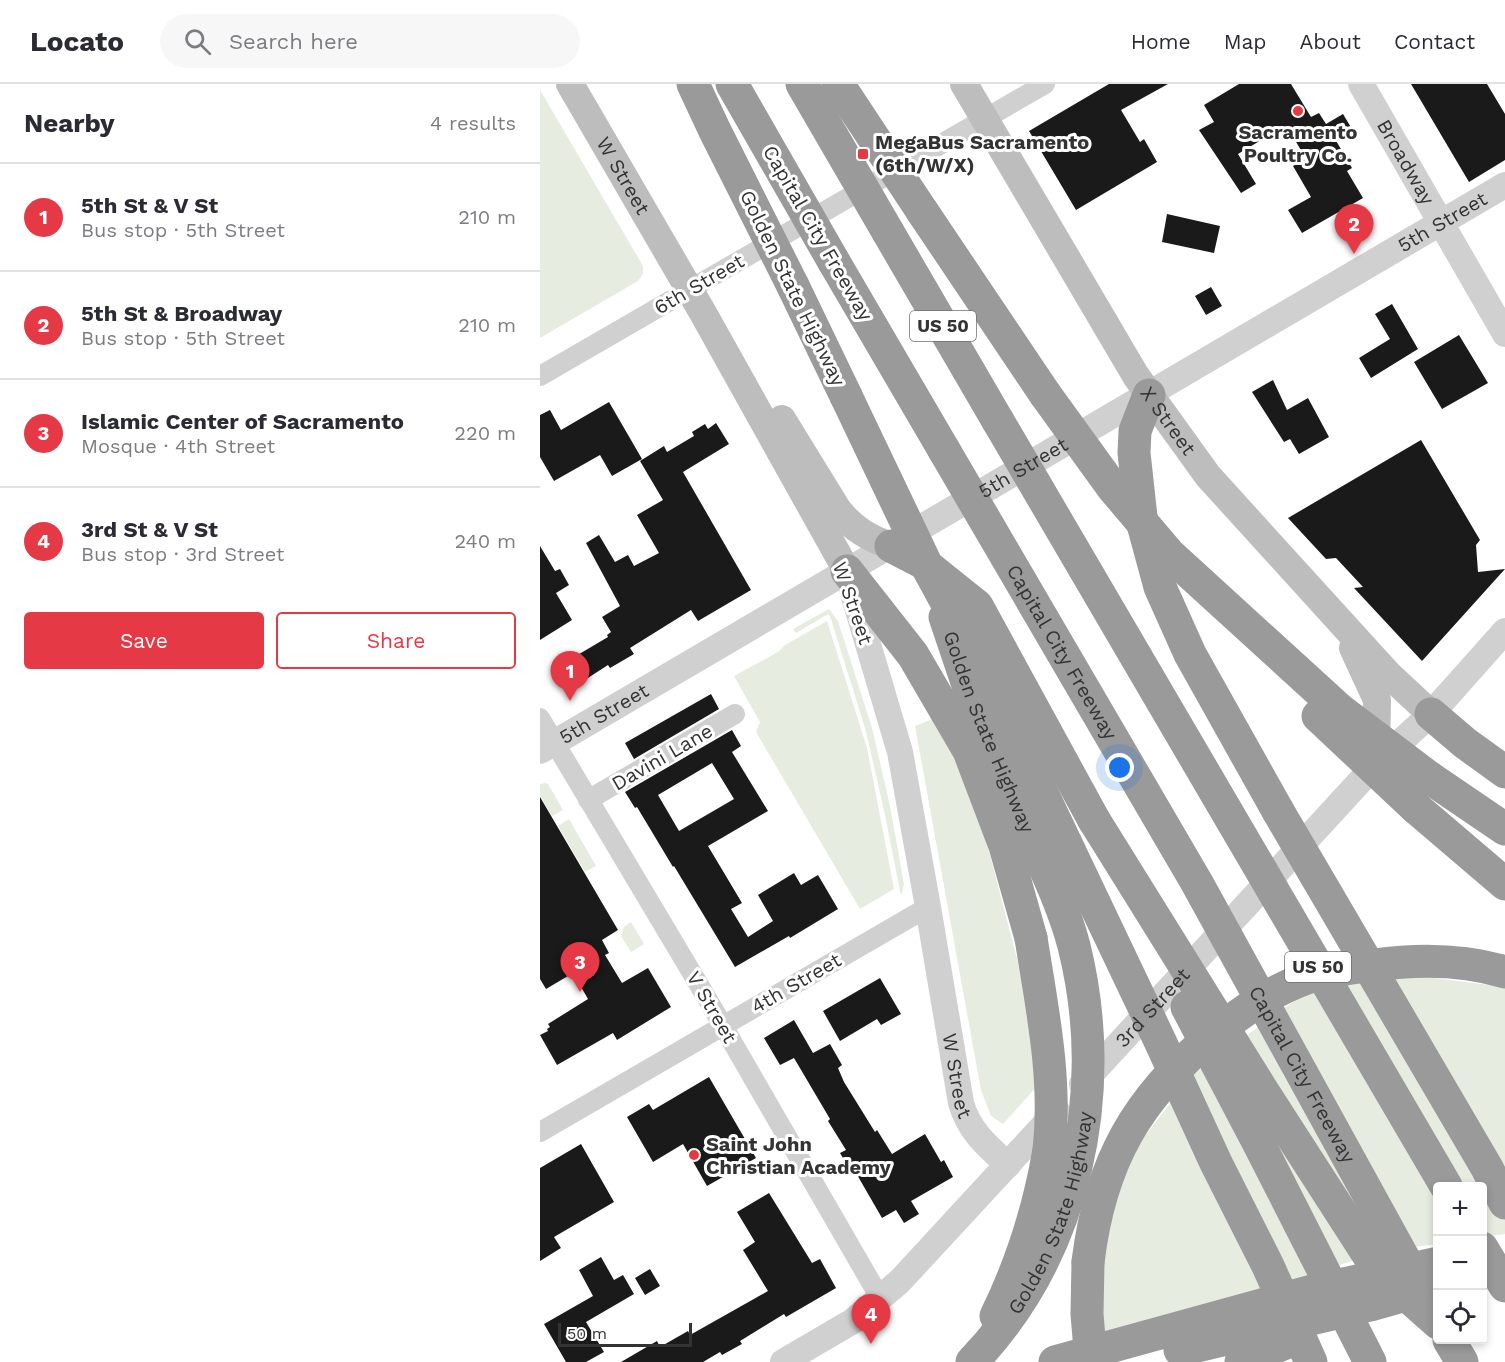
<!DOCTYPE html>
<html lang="en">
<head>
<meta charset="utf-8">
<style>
  :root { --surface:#fff; --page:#f7f7f7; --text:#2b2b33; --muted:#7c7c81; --line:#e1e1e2; --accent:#e63946 }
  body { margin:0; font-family:"Work Sans",sans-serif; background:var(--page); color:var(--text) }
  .controls { position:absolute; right:18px; bottom:18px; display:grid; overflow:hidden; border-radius:6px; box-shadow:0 3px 9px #0003 }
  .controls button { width:54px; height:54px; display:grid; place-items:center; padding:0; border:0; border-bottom:2px solid var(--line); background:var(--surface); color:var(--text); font:30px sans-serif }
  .scale { position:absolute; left:18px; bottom:15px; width:134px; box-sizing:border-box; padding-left:6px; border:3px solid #333; border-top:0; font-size:16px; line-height:21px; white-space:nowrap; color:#333; -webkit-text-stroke:4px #fff; paint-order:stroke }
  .you { position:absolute; left:580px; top:684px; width:21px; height:21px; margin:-15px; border:4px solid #fff; border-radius:50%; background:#1a73e8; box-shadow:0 0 0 9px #1a73e833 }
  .badge { display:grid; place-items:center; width:39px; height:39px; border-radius:50%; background:var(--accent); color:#fff; font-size:20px; font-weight:700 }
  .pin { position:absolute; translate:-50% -50px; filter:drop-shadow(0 2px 3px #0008) }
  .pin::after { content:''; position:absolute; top:32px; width:21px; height:18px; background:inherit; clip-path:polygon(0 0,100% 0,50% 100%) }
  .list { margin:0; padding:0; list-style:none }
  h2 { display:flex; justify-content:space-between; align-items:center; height:78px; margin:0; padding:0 24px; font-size:26px }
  h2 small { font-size:20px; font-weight:400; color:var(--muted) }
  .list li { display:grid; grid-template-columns:39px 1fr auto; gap:18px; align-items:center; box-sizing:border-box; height:108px; padding:0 24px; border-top:2px solid var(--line) }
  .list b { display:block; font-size:22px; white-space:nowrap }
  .list p { margin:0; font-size:20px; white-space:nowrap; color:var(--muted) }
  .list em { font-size:20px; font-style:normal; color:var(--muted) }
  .actions { display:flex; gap:12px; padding:18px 24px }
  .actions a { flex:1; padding:14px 0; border:2px solid var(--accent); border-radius:6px; text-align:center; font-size:21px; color:var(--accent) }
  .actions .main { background:var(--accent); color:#fff }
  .icon { flex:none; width:33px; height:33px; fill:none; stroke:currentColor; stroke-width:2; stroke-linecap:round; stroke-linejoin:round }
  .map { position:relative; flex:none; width:965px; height:1278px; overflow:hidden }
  header { display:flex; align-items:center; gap:36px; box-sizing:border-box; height:84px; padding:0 30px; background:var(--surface); border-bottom:2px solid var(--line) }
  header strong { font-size:28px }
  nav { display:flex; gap:33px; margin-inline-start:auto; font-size:21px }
  .search { width:420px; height:54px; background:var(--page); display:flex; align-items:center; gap:15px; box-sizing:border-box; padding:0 21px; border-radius:33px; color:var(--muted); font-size:22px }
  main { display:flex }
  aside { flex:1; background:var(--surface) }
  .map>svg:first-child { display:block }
  .green { fill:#e6ecdf }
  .building { fill:#1a1a1a; fill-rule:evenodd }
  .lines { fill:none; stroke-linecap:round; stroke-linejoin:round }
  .minor { stroke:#d0d0d0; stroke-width:20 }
  .tertiary { stroke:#d0d0d0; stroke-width:26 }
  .secondary { stroke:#bdbdbd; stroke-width:28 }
  .motorway { stroke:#9a9a9a; stroke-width:33 }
  .motorway-bridge { stroke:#9a9a9a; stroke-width:33 }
  .poi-dot { fill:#e63946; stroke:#fff; stroke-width:2 }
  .labels { text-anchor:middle; stroke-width:6; stroke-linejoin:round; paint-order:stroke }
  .shield { fill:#fff; stroke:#707070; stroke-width:1.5 }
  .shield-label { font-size:18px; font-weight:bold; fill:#333 }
  .poi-label { font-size:20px; font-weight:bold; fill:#333; stroke:#fff; text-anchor:start }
  .street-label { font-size:20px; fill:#333; stroke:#fff }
</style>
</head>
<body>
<header>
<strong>Locato</strong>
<div class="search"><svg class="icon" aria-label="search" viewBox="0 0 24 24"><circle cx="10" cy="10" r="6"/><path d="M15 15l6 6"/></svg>Search here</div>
<nav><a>Home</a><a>Map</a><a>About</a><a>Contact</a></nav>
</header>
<main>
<aside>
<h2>Nearby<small>4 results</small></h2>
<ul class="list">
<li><span class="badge">1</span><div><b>5th St &amp; V St</b><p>Bus stop · 5th Street</p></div><em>210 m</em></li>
<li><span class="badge">2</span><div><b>5th St &amp; Broadway</b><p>Bus stop · 5th Street</p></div><em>210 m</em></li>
<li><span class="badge">3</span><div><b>Islamic Center of Sacramento</b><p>Mosque · 4th Street</p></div><em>220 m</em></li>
<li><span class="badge">4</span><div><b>3rd St &amp; V St</b><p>Bus stop · 3rd Street</p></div><em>240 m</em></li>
</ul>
<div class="actions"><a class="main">Save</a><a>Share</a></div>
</aside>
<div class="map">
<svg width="965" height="1278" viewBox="0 0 965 1278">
  <rect width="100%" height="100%" fill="#fff"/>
  <path class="green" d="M 0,6 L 103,182 L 103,190 L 98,197 L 0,254 Z
    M 289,525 L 298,537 L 332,644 L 350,722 L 364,800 L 361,812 L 345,731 L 326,647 L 290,532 L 288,530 L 256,549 L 253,545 Z
    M 287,537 L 327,664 L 354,805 L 320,825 L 216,648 L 220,638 L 194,592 L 238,568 L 245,561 Z
    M 398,633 L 437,721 L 493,936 L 500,999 L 463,1040 L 451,1032 L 441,1006 L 375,642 Z
    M 5,699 L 8,700 L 23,726 L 12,732 L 0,712 L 0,700 Z
    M 29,735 L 56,782 L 45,788 L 18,742 Z
    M 91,838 L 104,860 L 91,868 L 81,852 L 84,843 Z
    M 855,889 L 965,903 L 965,1150 L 943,1153 L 942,1102 L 898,1102 L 897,1160 L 845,1167 L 707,1209 L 560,1250 L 561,1148 L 595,1065 L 652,991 L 761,912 Z"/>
  <path class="building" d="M 569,0 L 628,0 L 581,26 L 600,58 L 604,55 L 617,78 L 536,126 L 489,47 Z
    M 699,0 L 751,0 L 771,33 L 779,29 L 786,40 L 803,30 L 812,45 L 795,55 L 812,84 L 807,87 L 823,114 L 762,149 L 748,126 L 771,113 L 753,82 L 766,75 L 748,44 L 745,47 L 743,43 L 698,70 L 716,100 L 701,109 L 659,46 L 674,38 L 664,21 Z
    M 871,0 L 947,0 L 965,30 L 965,76 L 929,98 Z
    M 627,130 L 680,142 L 674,169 L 622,158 Z
    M 671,203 L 682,222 L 666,231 L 655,212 Z
    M 852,220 L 878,265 L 831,294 L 819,274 L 850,255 L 835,230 Z
    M 919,251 L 948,299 L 902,325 L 874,278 Z
    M 733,296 L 747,326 L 768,314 L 789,353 L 759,370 L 750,355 L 744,358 L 712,308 Z
    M 69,318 L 102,375 L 72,392 L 60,371 L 14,397 L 0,373 L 0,331 L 10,326 L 21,346 Z
    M 176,339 L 189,360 L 143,388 L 211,506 L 158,537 L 151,526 L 90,564 L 94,570 L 70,584 L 68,581 L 37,601 L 24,579 L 68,553 L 67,551 L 71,548 L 62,533 L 80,522 L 46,459 L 59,451 L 75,478 L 88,471 L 94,482 L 119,469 L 97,431 L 123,416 L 100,377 L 124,362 L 127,368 L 154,352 L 152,348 L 165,340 L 168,345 Z
    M 881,356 L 940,456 L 936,461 L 938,488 L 965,485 L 882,577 L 814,504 L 823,503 L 796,474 L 786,475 L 748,434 Z
    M 0,462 L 15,487 L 20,485 L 29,501 L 16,509 L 32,536 L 0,556 Z
    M 171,610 L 179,625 L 94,675 L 85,659 Z
    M 192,646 L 201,662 L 192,668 L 228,727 L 168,762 L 202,819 L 191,825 L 208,853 L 233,837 L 218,811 L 254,789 L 261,801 L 278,791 L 298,825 L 250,854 L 249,852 L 195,883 L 134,782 L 133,783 L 97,723 L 95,724 L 85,708 ZM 172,679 L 194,715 L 139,747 L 118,711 Z
    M 0,713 L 78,846 L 62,856 L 69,869 L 65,871 L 82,899 L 108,884 L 131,923 L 77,956 L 73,949 L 17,981 L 0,951 L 8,947 L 7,945 L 10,943 L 8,940 L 48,915 L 33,889 L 6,905 L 0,895 Z
    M 340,894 L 361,930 L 341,941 L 337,935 L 300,957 L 283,927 Z
    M 254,936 L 273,969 L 290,960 L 302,981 L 298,984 L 304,998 L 335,1048 L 337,1046 L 352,1070 L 385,1050 L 401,1078 L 404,1076 L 413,1093 L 371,1117 L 379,1130 L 364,1139 L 356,1126 L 342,1134 L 316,1089 L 313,1091 L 300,1069 L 306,1066 L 288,1037 L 290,1035 L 254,974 L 240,981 L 224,954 Z
    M 169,993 L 216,1074 L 167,1102 L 143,1060 L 113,1078 L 87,1033 L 109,1020 L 113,1026 Z
    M 41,1060 L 74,1118 L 14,1153 L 21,1164 L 0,1177 L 0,1084 Z
    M 229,1109 L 272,1179 L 280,1175 L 296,1204 L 246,1233 L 244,1230 L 200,1257 L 202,1260 L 182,1271 L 180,1268 L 163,1278 L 81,1278 L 117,1257 L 120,1263 L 148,1247 L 150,1251 L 228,1207 L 203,1166 L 215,1158 L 197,1128 Z
    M 61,1173 L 74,1196 L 83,1191 L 94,1210 L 46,1238 L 64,1268 L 46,1278 L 26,1278 L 4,1240 L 53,1212 L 39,1186 Z
    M 110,1185 L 120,1202 L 105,1211 L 95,1194 Z"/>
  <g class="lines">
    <path class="minor" d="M 0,292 L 505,0
      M 0,634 L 168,916 L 340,1214
      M 48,716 L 195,630
      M 0,1048 L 388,823"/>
    <g class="tertiary">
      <path id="s1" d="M 821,0 L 965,250"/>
      <path id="s2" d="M 309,496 L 360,668 L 388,823 L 421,1019 C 429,1047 447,1062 468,1081"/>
      <path id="s3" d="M 0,667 L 965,101"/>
      <path id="s4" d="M 542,1000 L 836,680 L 891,630 L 965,547"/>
      <path d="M 243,1278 L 313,1237 L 360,1197 L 517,1027"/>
    </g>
    <g class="secondary">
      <path id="s5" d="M 30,0 L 163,229 L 307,487"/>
      <path id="s6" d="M 424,0 L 596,292 L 668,392 L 848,590 L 891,630"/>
      <path d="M 242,335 L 298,426 C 313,445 329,454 351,462"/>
      <path d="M 813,564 L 837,616 L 836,672"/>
    </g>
    <g class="motorway">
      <path d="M 382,127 L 505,310"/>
      <path d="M 348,148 L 458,337"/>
      <path d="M 294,178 L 404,366"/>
      <path d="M 253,202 L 306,312"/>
      <path d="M 609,311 L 595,347 L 594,369 L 601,433 L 620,503 L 650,570 L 738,727"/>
      <path d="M 351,462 L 382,478 L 437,522 L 554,736"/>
      <path d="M 307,487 L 373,571 L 429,667 L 465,762 L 491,854"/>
      <path id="s7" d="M 405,533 L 434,619 L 494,760"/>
      <path d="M 891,630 L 925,659 L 965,688"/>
      <path d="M 890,694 L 965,745"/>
      <path d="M 876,724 L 965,800"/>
      <path d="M 548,1178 C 560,1078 597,1014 674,950 C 702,927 733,906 767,894 C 788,886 812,884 834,881 C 879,875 922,875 965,888"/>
      <path d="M 456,1232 C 482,1179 499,1125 509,1066"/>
      <path d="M 909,1256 L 922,1278"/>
      <path d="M 640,1266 L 830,1221 L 890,1204"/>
      <path d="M 515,1278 L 772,1207 L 898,1179"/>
      <path d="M 701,1278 L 757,1254"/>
    </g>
    <g class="motorway-bridge">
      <path d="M 153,0 L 175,47 L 253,202"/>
      <path d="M 192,0 L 294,178"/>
      <path d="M 262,0 L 348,148"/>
      <path d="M 298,0 L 382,127"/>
      <path d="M 505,310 L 573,404 L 629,470 L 800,626 L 890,694"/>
      <path d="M 306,312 L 389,486 L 443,585 L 620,957 L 676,1079 L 728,1182 L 771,1278"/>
      <path d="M 458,337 L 906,1102"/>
      <path id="s8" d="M 404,366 L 657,799 L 885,1213"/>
      <path d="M 778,632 L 876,724"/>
      <path d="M 738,727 L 947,1084 L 965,1119"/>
      <path d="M 554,736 L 722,1006 L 838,1186 L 898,1239"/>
      <path d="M 491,854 C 502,924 517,995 509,1066"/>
      <path d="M 647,923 L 718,1058 L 830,1278"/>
      <path d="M 942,1164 L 965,1202"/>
      <path d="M 548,1178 L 547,1230 L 551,1278"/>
      <path id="s9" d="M 432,1278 C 537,1168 570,1007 534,862 C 525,827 509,793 494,760"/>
    </g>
  </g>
  <g class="poi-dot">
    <circle cx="758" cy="27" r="6"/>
    <rect x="317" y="64" width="12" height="12" rx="3"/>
    <circle cx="154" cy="1071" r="6"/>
  </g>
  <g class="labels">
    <g class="shield">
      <rect x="370" y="227" width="66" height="30" rx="4.5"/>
      <rect x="745" y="868" width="66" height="30" rx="4.5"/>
    </g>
    <g class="shield-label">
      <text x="403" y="248">US 50</text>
      <text x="778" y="889">US 50</text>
    </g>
    <g class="poi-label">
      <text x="758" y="55" text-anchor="middle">Sacramento<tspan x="758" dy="23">Poultry Co.</tspan></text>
      <text x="335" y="65">MegaBus Sacramento<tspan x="335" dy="23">(6th/W/X)</tspan></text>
      <text x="166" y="1067">Saint John<tspan x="166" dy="23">Christian Academy</tspan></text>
    </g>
    <g class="street-label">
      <text dy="7" stroke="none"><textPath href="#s1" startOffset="90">Broadway</textPath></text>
      <text dy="7" stroke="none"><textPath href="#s5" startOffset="106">W Street</textPath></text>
      <text dy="7" stroke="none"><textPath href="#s3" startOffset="1046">5th Street</textPath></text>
      <text transform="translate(278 149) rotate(60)" y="7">Capital City Freeway</text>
      <text transform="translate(159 200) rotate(-30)" y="7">6th Street</text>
      <text transform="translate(253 204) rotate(64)" y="7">Golden State Highway</text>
      <text dy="7" stroke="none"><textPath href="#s6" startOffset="394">X Street</textPath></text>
      <text dy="7" stroke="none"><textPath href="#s3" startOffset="560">5th Street</textPath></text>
      <text transform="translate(313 519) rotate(71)" y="7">W Street</text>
      <text dy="7" stroke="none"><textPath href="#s8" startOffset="234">Capital City Freeway</textPath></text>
      <text dy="7" stroke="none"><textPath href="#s3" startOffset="74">5th Street</textPath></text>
      <text dy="7" stroke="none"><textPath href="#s7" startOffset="123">Golden State Highway</textPath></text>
      <text transform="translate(122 673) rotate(-30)" y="7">Davini Lane</text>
      <text transform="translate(256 899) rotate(-30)" y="7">4th Street</text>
      <text transform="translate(172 923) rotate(60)" y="7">V Street</text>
      <text dy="7" stroke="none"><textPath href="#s4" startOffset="104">3rd Street</textPath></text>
      <text dy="7" stroke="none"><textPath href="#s2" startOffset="508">W Street</textPath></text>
      <text dy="7" stroke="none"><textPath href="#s8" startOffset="720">Capital City Freeway</textPath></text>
      <text dy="7" stroke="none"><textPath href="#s9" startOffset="172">Golden State Highway</textPath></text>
    </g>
  </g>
</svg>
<div class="controls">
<button>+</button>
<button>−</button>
<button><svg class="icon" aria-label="locate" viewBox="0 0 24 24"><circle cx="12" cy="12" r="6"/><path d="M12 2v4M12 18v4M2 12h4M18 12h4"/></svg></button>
</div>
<div class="scale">50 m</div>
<div class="you"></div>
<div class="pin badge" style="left:30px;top:617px">1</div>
<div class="pin badge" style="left:814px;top:170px">2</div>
<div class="pin badge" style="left:40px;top:908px">3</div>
<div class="pin badge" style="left:331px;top:1260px">4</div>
</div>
</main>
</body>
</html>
